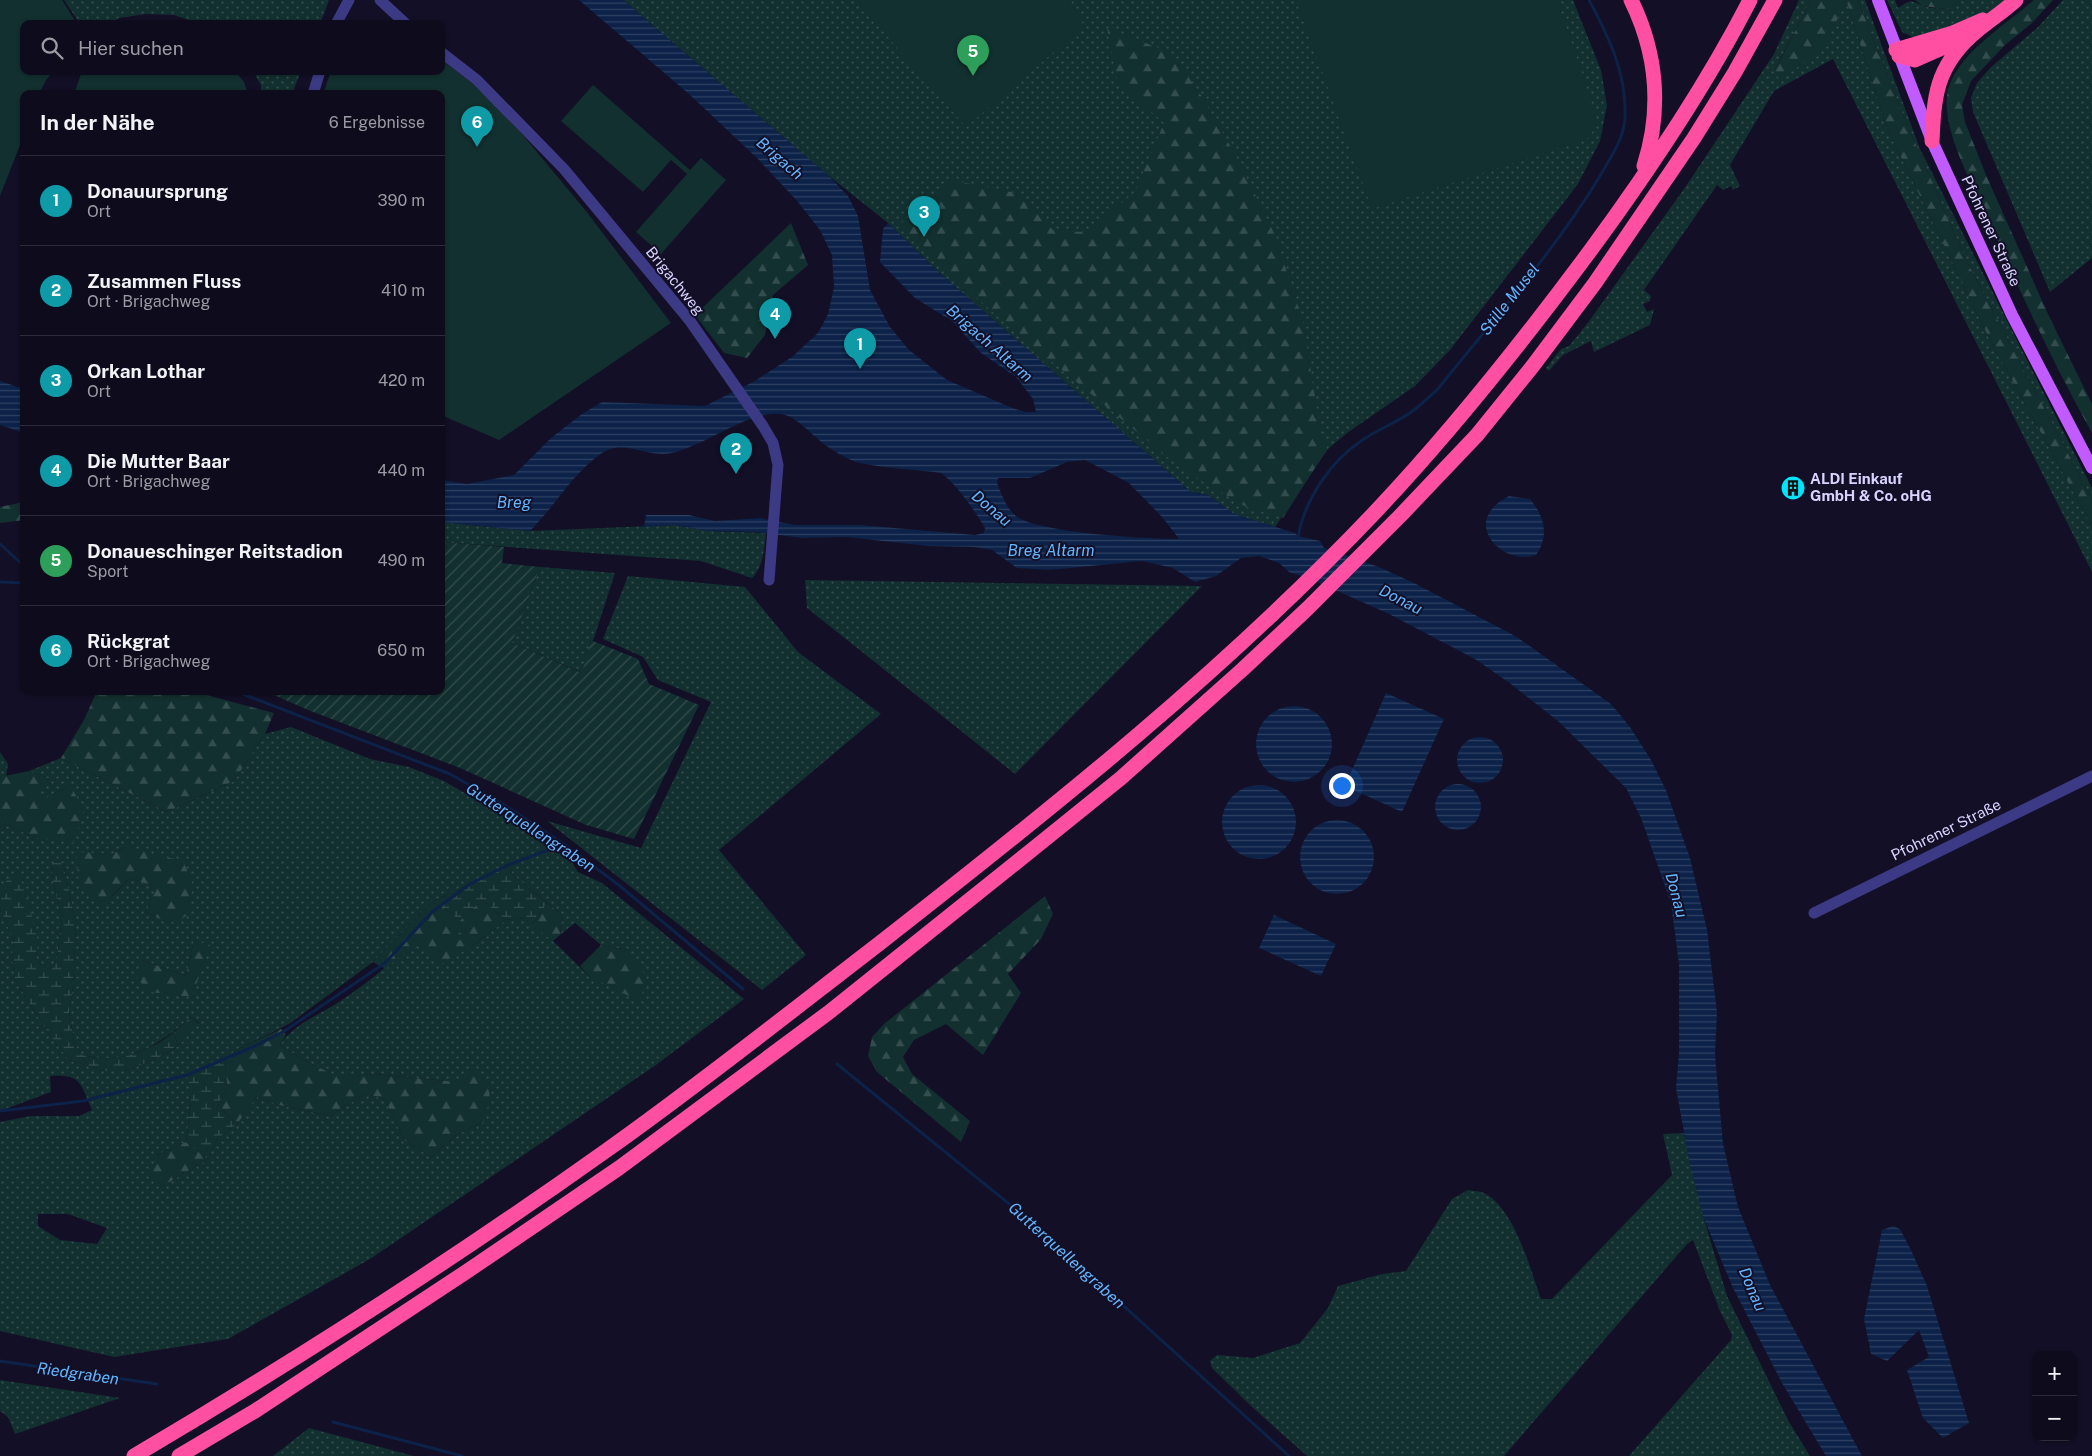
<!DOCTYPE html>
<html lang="de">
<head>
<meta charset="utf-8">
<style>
  :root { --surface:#0e0b1c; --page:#171425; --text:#f1f3f6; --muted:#9b9ba3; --line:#2e2b3b; --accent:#db2777 }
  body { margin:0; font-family:"Public Sans",sans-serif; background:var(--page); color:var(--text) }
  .controls { position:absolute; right:15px; bottom:15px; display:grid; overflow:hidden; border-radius:10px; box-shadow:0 1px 4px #0004 }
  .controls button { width:45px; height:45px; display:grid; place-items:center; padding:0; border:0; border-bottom:1px solid var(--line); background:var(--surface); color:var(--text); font:25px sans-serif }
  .you { position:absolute; left:1341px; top:785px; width:18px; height:18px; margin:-12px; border:4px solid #fff; border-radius:50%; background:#1a73e8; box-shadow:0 0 0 8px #1a73e833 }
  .badge { display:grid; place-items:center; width:32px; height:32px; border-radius:50%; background:var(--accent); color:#fff; font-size:16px; font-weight:700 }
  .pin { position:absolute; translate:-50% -41px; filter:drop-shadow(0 1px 2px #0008) }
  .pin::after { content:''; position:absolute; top:26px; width:18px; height:15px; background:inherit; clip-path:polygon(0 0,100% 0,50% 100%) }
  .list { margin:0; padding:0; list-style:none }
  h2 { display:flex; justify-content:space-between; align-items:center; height:65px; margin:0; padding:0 20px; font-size:21px }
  h2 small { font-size:16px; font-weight:400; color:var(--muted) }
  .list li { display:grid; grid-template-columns:32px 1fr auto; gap:15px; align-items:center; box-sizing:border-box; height:90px; padding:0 20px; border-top:1px solid var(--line) }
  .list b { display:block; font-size:19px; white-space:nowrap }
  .list p { margin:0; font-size:16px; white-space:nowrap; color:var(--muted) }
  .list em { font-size:16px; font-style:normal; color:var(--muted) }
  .icon { flex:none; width:28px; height:28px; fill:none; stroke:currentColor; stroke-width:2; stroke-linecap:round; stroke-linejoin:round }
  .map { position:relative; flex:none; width:2092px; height:1456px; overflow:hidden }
  .search { position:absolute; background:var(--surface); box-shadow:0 1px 4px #0004; left:20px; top:20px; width:425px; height:55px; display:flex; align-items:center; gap:12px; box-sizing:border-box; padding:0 18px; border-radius:10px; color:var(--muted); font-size:19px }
  .panel { position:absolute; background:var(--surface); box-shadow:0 1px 4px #0004; left:20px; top:90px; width:425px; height:605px; border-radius:10px }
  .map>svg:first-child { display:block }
  .grass { fill:url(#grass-dots); fill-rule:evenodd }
  .forest { fill:url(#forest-firs) }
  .wetland { fill:url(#wetland-marsh) }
  .garden { fill:url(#garden-furrows) }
  .pitch { fill:#12302f }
  .water { fill:url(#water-rules); fill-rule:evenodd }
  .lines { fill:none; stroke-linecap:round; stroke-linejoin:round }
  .stream { stroke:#0c2248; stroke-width:3 }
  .minor { stroke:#3d3a85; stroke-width:11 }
  .major { stroke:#c25bff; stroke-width:12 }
  .highway { stroke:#ff4fa3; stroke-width:15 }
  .labels { text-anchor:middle; stroke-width:4; stroke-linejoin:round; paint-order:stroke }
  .street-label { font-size:15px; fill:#d9d4ff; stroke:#130f26 }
  .poi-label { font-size:15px; font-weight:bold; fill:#d9d4ff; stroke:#130f26; text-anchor:start }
  .water-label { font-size:16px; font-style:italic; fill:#62b6ff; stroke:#130f26 }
</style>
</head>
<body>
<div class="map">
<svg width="2092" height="1456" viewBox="0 0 2092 1456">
  <defs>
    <pattern id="grass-dots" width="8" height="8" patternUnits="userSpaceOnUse" patternTransform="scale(1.25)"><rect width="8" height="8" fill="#12302f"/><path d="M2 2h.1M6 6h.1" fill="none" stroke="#344d4e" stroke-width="1.8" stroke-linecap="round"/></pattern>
    <pattern id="forest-firs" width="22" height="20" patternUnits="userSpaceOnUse" patternTransform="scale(1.25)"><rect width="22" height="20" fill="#12302f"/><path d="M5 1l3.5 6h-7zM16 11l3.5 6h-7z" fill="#344d4e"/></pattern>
    <pattern id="wetland-marsh" width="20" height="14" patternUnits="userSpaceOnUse" patternTransform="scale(1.25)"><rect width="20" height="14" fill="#12302f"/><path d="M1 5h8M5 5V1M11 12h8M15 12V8" fill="none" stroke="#344d4e"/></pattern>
    <pattern id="garden-furrows" width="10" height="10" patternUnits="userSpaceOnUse" patternTransform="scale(1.25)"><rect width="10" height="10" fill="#12302f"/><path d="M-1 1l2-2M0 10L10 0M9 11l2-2" fill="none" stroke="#344d4e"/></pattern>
    <pattern id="water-rules" width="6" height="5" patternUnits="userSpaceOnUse" patternTransform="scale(1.25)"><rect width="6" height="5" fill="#0c2248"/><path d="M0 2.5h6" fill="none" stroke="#2f4163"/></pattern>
  </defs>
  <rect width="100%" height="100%" fill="#130f26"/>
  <path class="grass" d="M 64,0 L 329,0 L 320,24 L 201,24 L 174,15 L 146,14 L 119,18 L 110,24 L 80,24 Z
    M 623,0 L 1573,0 L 1601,70 L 1607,105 L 1600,141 L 1578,184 L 1450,350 L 1415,386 L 1347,433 L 1328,449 L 1275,527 L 1234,514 L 1208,495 L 1191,492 L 942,275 L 888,223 L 829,176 Z
    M 1799,0 L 1811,0 L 1774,71 L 1846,0 L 1887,128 L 1989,338 L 2092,526 L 2092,572 L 1833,59 L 1774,91 L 1730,165 L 1740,186 L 1733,190 L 1731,186 L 1723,190 L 1717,185 L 1644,290 L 1651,296 L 1650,301 L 1643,304 L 1647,312 L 1654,309 L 1650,325 L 1594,352 L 1591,341 L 1563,355 L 1549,371 L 1546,368 L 1561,349 L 1569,346 L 1587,324 L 1684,189 L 1774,54 Z
    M 1858,0 L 1865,0 L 1920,149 L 2092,488 L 2092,499 L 1966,260 L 1901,110 Z
    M 1887,0 L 1895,0 L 1898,8 C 1911,0 1909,0 1922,5 C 1929,9 1939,8 1946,9 L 1960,0 L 2009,0 L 1983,17 L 1915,38 L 1902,32 Z
    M 2063,0 L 2092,0 L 2092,258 L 2050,292 L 1973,112 L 1971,98 L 1977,83 L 1990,68 L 2038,27 Z
    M 253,71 L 301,71 L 292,94 L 261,94 L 261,85 Z
    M 441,522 L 530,531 L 675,525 L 709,531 L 766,533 C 764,549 764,565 752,578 L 701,561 L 441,542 Z
    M 540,567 L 615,573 L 593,641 L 591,640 L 583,673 L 512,643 Z
    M 628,576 L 745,587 L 798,652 L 881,714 L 719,850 L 806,955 L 762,990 L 547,821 L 641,848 L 711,702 L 658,680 L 643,657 L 603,639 Z
    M 805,580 L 1202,586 L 1015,774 L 807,608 Z
    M 291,727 L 370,759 L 409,767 L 444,781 L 565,851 L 578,872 L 602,883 L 744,999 L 656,1065 L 370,1259 L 228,1339 L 114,1357 L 0,1331 L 0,1122 L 31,1116 L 79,1116 L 92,1110 C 80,1083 82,1074 50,1076 L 51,1092 L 0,1111 L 0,908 L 14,942 L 12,958 L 15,980 L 47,1031 L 69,1060 L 104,1071 L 125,1071 L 156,1059 L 178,1046 L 199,1023 L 191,1017 C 158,1046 125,1068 80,1054 L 74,1042 L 69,1011 L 73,988 L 76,924 L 63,863 L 52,863 L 53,882 L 62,918 L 57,958 L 52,969 L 40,964 L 36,957 L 38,942 L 31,918 L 5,883 L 0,887 L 0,822 L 36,838 L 70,785 L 47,798 L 36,794 L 49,779 L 29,771 L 61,758 L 167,812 L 234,781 L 265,734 ZM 128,846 L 149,855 L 157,855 L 162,920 L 146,912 L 157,887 L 130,878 L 112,896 L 77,853 L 112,854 ZM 508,865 L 513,875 L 562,915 L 560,935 L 575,923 L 601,945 L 628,950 L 589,976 L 553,941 L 524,918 L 506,920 L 471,947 L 417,939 C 392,962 367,984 339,1002 C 319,1015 292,1025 280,1045 L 305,1061 L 338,1077 L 375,1074 L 456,1082 L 483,1122 L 454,1136 L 431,1157 L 404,1140 L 385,1099 L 365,1094 L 330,1116 L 279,1105 L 257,1097 L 237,1124 L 217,1139 L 208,1159 L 161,1187 L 157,1155 L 186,1142 L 191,1101 L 188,1075 L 225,1059 L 238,1049 L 289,1024 L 373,962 L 432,902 ZM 194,940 L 209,946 L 192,996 L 142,960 L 186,976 ZM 38,1214 L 68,1214 L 107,1228 L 97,1244 L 60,1240 L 38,1226 Z
    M 0,752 L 8,764 L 6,777 L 0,777 Z
    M 1684,1133 L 1704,1219 L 1727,1296 L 1789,1422 L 1810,1456 L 1629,1456 L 1731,1340 L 1732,1335 L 1720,1311 L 1693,1240 L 1687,1244 L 1504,1456 L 1307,1456 L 1251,1406 L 1212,1368 L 1210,1361 L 1217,1355 L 1253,1358 L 1300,1343 L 1328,1308 L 1338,1286 L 1382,1274 L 1406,1271 L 1452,1199 L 1468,1190 C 1473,1191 1481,1191 1486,1194 C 1515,1211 1530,1268 1541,1299 L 1552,1299 L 1672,1175 L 1663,1134 Z
    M 0,1380 L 120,1398 L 15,1434 L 8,1417 L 0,1411 Z
    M 309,1428 L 414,1456 L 273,1456 Z"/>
  <path class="forest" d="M 1811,0 L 1858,0 L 1901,110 L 1966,260 L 2092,499 L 2092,526 L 1989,338 L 1887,128 L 1846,0 L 1824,48 L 1780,80 L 1774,72 Z
    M 1915,0 L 1960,0 L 1946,9 L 1923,6 Z
    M 2034,0 L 2053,0 L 2032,23 L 2005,45 L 1971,81 L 1962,105 L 1965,122 L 1986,175 L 2048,314 L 2092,404 L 2092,433 C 2054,364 2020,293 1989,221 C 1974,187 1943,134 1947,96 C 1951,57 2007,24 2034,0 Z
    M 1107,28 L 1169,52 L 1198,90 L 1236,156 L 1274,233 L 1303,321 L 1320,429 L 1327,449 L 1283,518 L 1248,508 L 1182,469 L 999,318 L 898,226 L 951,180 L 1016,193 L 1054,231 L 1085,232 L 1135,192 L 1164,123 L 1118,83 Z
    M 791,223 L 808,265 L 773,295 L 765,335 L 747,358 L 724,353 L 695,315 Z
    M 24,502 L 24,520 L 0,523 L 0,507 Z
    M 97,691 L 191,691 L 274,713 L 265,734 L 234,781 L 167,812 L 61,758 L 84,720 Z
    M 29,771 L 49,779 L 37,794 L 47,798 L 70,785 L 84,810 L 73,843 L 36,838 L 0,822 L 0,777 Z
    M 128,846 C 146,854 164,856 183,861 L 193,885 L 188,914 L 177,923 L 162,920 L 146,912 L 156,887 L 130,878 L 102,905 C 76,887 78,883 77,852 L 112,854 Z
    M 1045,896 L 1053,914 L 1041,939 L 1008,974 L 1021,993 L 983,1055 L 946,1024 L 914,1040 L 903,1057 L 912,1074 L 970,1121 L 961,1142 L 877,1072 L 868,1056 L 872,1037 L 884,1024 Z
    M 482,900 L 506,920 L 471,947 L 441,964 L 417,940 L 386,969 L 373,962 L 432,902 L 454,914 L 459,921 Z
    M 547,903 L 562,915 L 560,935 L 553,941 L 532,925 Z
    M 194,940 L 210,945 L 192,997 L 150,992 L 135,976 L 142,960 L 186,976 Z
    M 601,945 L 628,950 L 645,975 L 641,1002 L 589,976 L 580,966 Z
    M 191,1017 L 199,1024 L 178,1046 L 174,1032 Z
    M 281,1029 L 286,1035 L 280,1045 L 305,1061 L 337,1076 L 375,1074 L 456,1082 L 475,1067 C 495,1085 491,1099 483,1122 L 454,1136 L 431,1157 L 404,1140 L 385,1099 L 365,1094 L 330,1116 L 279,1105 L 257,1097 L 237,1124 L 218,1105 L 227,1088 L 225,1059 L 238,1049 Z
    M 186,1142 L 208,1159 L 161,1187 L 149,1176 L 157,1155 Z"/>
  <path class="wetland" d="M 52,863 L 63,863 L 76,924 L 73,988 L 69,1011 L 74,1042 L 80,1054 C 113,1065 148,1053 174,1032 L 178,1046 L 156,1059 L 125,1071 L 104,1071 L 69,1060 L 47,1031 L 15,980 L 12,958 L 14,942 L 0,908 L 0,887 L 11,877 L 18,876 L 25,888 L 38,942 L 36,957 L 40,964 L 52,969 L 57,958 L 62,918 L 53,882 Z
    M 508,865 L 513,875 L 547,903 L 532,925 L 524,918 L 506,920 L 482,900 L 460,921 L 469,933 L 460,941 L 454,914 L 432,902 Z
    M 225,1059 L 227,1088 L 218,1105 L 237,1124 L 217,1139 L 208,1159 L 186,1142 L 191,1101 L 187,1075 Z"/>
  <path class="garden" d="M 441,542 L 504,547 L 502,563 L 540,567 L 512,643 L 582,673 L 591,640 L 593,641 L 638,659 L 649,684 L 699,705 L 634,839 L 586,825 L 460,768 L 308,710 L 265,691 L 441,691 Z"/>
  <path class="pitch" d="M 0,0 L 62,0 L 77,24 L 24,24 L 24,71 L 54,71 L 46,80 L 39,94 L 24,94 L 24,135 L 0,196 Z
    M 856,0 L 1070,0 L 1084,26 L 966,127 Z
    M 1296,0 L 1557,0 L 1591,100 C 1594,114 1598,128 1587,139 L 1372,209 Z
    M 441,59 L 482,91 L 522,134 L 586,211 L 671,323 L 499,440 L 441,415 L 441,94 L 323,94 L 331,71 L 441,71 Z
    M 82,71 L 235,71 L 244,82 L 248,94 L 74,94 Z
    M 593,85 L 690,170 L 701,158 L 726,180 L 661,254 L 636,232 L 687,174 L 671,160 L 643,192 L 561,121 Z"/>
  <path class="water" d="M 579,0 L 623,0 L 829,176 L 848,196 L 858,216 L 870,290 L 890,327 L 909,350 L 947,380 L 1010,407 L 1025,412 L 1036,412 L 1033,399 L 1016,377 L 981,353 L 952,321 L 915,298 L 880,262 L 883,229 L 888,223 L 942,275 L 1191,492 L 1208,495 L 1234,514 L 1295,533 L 1298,536 L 1320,541 L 1324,548 L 1379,567 L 1416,584 L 1517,637 L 1611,704 L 1630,727 L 1651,760 L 1666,790 L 1690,858 L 1707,930 L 1717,1012 L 1715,1055 L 1723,1144 L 1738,1207 L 1770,1285 L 1862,1456 L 1826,1456 L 1782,1383 L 1733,1288 L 1704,1219 L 1690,1165 L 1676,1088 L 1679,1053 L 1679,964 L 1671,903 L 1641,818 L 1626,788 L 1559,722 L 1511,684 L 1475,659 L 1389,614 L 1315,581 L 1289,572 L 1279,563 L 1259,556 L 1241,558 L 1216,576 L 1195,582 L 1173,568 L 1142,561 L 1050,570 L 1017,568 L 992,550 L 974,547 L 928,546 L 847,537 L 802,538 L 757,532 L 709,531 L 675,525 L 644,527 L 646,515 L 689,515 L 715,521 L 760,518 L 795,525 L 860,525 L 975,535 L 984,533 L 985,528 C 973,508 959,487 941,473 C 922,470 865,467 851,460 C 843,456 835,452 828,447 C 816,439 798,418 785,415 C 755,406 705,446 672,453 C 648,459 625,438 602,453 C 573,473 555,506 530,531 L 441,522 L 441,480 L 467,484 L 514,475 L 551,438 L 582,414 L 602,402 L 705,406 L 753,382 L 792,357 L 818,333 L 828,314 L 834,287 L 832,255 L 820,230 L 798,202 L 758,159 L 689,94 ZM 1085,460 L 1129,483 L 1163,518 L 1179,539 C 1147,539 1045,533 1019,518 C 1007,511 1002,495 997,483 L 998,478 L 1030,478 L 1067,462 Z
    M 0,381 L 24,389 L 24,433 L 0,425 Z
    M 1509,496 L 1530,499 C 1544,516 1550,535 1536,555 C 1503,567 1458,522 1509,496 Z
    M 1386,693 L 1444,719 L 1402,812 L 1345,786 Z
    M1256 744a38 38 0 1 1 76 0a38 38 0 1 1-76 0Z
    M1457 760a23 23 0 1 1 46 0a23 23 0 1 1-46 0Z
    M1435 807a23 23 0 1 1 46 0a23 23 0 1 1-46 0Z
    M1222 822a37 37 0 1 1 74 0a37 37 0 1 1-74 0Z
    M1300 857a37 37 0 1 1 74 0a37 37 0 1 1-74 0Z
    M 1274,915 L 1336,944 L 1321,976 L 1259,948 Z
    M 1893,1226 L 1900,1229 L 1911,1250 L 1927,1286 L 1969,1423 L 1943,1438 L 1923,1418 L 1907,1370 L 1929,1357 L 1919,1330 L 1887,1361 L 1871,1354 L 1864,1319 L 1882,1230 Z"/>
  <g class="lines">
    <path class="stream" d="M 1298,538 C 1304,500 1331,460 1364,439 C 1380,428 1399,422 1414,410 C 1422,404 1430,396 1437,390 C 1493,320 1554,252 1600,176 C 1610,158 1624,139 1625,118 C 1627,74 1609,37 1589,0
      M 0,544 L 24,566
      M 0,582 L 24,583
      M 235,691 L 450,774 L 503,804 L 564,844 L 620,886 L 743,989
      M 837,1064 L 1029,1220 L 1289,1456
      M 0,1111 L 83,1101 L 187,1075 L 255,1046 L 283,1032 L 385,963 L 432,912 L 470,884 L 508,865 L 564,844
      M 0,1361 L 157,1384
      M 333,1422 L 462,1456"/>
    <path class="minor" d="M 380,0 L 406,24
      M 336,24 L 349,0
      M 441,52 L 477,80 L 564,169 L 690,321 L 763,426 L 773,443 L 778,465 L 769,580
      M 313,94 L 320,71
      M 1814,913 L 2092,776"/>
    <path class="major" d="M 1878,0 L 1932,141 L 2012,315 L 2092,468"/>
    <path class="highway" d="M 1631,0 C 1657,53 1662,110 1644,166
      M 1896,50 L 1953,33 L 1983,20
      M 1899,56 L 1915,60 L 1965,38
      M 1932,141 C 1934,97 1936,68 1971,36 C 1985,23 2002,13 2016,0
      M 134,1456 C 295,1361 454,1259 607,1150 C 700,1084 789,1013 880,943 C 1054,807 1227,669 1379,508 C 1455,427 1524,340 1590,251 C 1648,172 1705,88 1750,0
      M 179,1456 L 255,1411 L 466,1272 L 619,1168 L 828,1013 L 1033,849 L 1121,778 L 1243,669 L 1308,608 L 1400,516 L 1477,435 L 1532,367 L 1595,283 L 1694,138 L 1735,72 L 1775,0"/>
  </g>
  <defs>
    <symbol id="building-disc" viewBox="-11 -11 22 22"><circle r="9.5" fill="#00e5ff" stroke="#130f26"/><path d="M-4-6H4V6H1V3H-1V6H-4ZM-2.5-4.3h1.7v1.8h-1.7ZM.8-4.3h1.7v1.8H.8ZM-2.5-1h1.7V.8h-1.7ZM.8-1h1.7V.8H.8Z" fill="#111"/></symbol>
  </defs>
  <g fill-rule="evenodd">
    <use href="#building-disc" x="1779" y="474" width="28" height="28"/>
  </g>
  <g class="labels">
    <g class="street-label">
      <text transform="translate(1991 231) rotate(65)" y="5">Pfohrener Straße</text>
      <text transform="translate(675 281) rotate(51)" y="5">Brigachweg</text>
      <text transform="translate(1946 830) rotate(-26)" y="5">Pfohrener Straße</text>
    </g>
    <g class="poi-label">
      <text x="1810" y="484">ALDI Einkauf<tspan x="1810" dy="17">GmbH &amp; Co. oHG</tspan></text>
    </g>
    <g class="water-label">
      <text transform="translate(780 158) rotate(41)" y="6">Brigach</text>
      <text transform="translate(1509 299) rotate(-52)" y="6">Stille Musel</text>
      <text transform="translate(990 343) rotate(41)" y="6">Brigach Altarm</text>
      <text x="514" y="508">Breg</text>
      <text transform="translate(992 508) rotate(40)" y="6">Donau</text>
      <text x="1051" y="556">Breg Altarm</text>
      <text transform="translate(1401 599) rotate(27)" y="6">Donau</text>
      <text transform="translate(531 827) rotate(33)" y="6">Gutterquellengraben</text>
      <text transform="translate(1677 895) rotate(75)" y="6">Donau</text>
      <text transform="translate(1067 1255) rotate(42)" y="6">Gutterquellengraben</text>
      <text transform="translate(1753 1289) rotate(67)" y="6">Donau</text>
      <text transform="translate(78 1373) rotate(8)" y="6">Riedgraben</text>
    </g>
  </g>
</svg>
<div class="controls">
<button>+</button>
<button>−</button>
</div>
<div class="you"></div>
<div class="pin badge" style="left:860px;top:369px;background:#0f9aa8">1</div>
<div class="pin badge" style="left:736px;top:474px;background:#0f9aa8">2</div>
<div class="pin badge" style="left:924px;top:237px;background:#0f9aa8">3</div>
<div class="pin badge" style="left:775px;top:339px;background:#0f9aa8">4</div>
<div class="pin badge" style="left:973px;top:76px;background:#2e9e5b">5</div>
<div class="pin badge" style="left:477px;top:147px;background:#0f9aa8">6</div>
<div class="search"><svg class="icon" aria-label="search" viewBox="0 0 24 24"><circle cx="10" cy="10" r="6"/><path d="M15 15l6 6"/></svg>Hier suchen</div>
<section class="panel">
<h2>In der Nähe<small>6 Ergebnisse</small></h2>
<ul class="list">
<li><span class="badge" style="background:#0f9aa8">1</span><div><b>Donauursprung</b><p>Ort</p></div><em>390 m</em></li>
<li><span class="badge" style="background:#0f9aa8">2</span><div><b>Zusammen Fluss</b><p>Ort · Brigachweg</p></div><em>410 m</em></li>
<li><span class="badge" style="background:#0f9aa8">3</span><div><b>Orkan Lothar</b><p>Ort</p></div><em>420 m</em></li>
<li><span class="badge" style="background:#0f9aa8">4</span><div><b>Die Mutter Baar</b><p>Ort · Brigachweg</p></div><em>440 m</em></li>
<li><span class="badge" style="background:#2e9e5b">5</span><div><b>Donaueschinger Reitstadion</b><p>Sport</p></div><em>490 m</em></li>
<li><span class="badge" style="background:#0f9aa8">6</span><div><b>Rückgrat</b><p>Ort · Brigachweg</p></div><em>650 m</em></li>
</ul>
</section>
</div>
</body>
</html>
